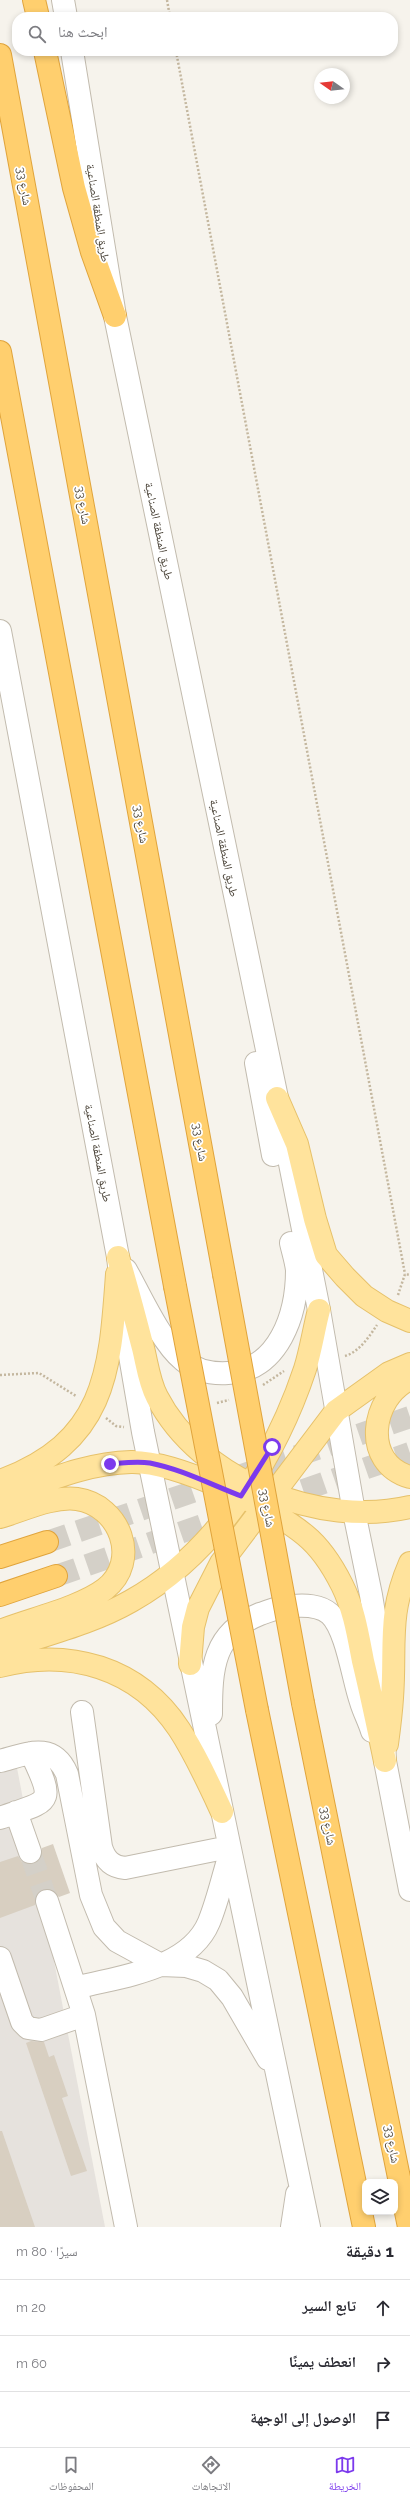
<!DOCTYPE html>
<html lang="ar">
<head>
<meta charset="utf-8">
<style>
  :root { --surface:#fff; --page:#f7f7f7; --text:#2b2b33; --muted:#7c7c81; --line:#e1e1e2; --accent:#7c3aed }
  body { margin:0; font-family:Raleway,"Noto Naskh Arabic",sans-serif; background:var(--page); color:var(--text); direction:rtl }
  .controls { position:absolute; right:12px; bottom:12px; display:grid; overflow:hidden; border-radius:8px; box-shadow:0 2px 6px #0003 }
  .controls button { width:36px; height:36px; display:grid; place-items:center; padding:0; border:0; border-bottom:1px solid var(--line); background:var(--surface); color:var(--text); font:20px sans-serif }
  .compass { position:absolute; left:314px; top:68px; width:36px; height:36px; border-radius:50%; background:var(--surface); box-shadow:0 2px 6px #0003; rotate:284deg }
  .stop { position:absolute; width:12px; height:12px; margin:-9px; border:3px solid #7c3aed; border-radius:50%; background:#fff }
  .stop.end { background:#7c3aed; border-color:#fff; box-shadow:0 1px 4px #0008 }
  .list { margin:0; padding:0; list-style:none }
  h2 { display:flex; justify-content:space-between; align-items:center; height:52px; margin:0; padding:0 16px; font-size:17px }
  h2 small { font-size:13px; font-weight:400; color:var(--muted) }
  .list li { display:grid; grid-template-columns:26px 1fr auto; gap:12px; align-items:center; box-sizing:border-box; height:56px; padding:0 16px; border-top:1px solid var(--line) }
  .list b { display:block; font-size:15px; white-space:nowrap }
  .list em { font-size:13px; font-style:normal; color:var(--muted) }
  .icon { flex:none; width:22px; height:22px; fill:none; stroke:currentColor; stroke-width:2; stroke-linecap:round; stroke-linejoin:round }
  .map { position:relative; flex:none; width:410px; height:2227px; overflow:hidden; direction:ltr }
  .search { position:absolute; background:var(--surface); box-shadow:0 2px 6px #0003; left:12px; right:12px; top:12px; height:44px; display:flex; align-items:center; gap:10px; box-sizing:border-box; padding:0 14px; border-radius:16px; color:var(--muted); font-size:15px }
  .sheet { height:220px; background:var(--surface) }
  nav { display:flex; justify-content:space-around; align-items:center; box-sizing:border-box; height:56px; border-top:1px solid var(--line); background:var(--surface); font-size:11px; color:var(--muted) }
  nav a { display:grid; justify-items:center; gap:2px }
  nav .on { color:var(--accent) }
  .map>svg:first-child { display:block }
  .industrial { fill:#e6e2dd }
  .building { fill:#d8cfc1 }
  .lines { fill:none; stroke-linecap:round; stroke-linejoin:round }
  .minor-tunnel { stroke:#d4d0c8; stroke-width:22; stroke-dasharray:22 11; stroke-linecap:butt }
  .highway-tunnel { stroke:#d4d0c8; stroke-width:22; stroke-dasharray:22 11; stroke-linecap:butt }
  .minor-casing { stroke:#c2bbae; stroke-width:24 }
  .major-casing { stroke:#e6c16a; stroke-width:24 }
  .highway-casing { stroke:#e0a43c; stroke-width:24 }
  .path { stroke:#c4b79f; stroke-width:2.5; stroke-dasharray:2 2; stroke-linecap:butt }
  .minor { stroke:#fff; stroke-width:22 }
  .major { stroke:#ffe39c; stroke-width:22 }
  .highway { stroke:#ffcf6e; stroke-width:22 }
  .highway-bridge-casing { stroke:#e0a43c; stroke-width:24; stroke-linecap:butt }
  .highway-bridge { stroke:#ffcf6e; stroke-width:22 }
  .route { stroke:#7c3aed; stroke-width:5 }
  .labels { text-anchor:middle; stroke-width:3.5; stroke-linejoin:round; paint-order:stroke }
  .street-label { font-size:12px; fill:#4b4439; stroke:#fff }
</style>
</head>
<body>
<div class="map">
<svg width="410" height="2227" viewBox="0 0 410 2227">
  <rect width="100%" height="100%" fill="#f6f3ec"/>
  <path class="industrial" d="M 13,1747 L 105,2227 L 0,2227 L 0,1751 Z"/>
  <path class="building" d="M 53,1844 L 70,1893 L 59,1897 L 50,1889 L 43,1889 L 35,1898 L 35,1905 L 0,1918 L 0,1862 L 18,1856 L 22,1862 L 34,1864 L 40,1860 L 42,1848 Z
    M 31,2041 L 44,2042 L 49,2057 L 54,2055 L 68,2096 L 62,2098 L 87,2171 L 71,2176 L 26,2043 Z
    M 0,2131 L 2,2131 L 35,2227 L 0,2227 Z"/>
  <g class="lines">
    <path class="minor-tunnel" d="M 30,1852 L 47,1901"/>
    <path class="highway-tunnel" d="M 272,1501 L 410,1453
      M 47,1542 L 410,1417
      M 56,1576 L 234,1514"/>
    <defs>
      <path id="minor" d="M 63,0 L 66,17
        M 72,51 L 115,316 L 277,1098 L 319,1310 L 354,1512 L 371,1595 L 380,1650 L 385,1761 L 410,1890
        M 0,631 L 118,1257 L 129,1350 L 143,1432 L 309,2227
        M 256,1063 L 273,1155
        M 126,1270 C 140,1295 161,1342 183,1360 C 196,1371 212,1374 228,1373 C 279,1370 297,1314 297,1270 C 296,1261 293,1252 291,1243
        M 82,1712 L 101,1847 C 105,1860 112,1867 125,1868 L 229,1847
        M 211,1714 C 211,1668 213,1633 260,1614 C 272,1610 280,1606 292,1606 C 305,1605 320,1605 330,1614 C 347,1630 353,1680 361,1702 C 364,1712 369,1721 372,1731
        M 0,1761 C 27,1754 53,1741 67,1774 L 91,1895 L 104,1927 L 117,1941 L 161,1965 L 186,1966 L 203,1971 L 218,1980 L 232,1997 L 268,2059
        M 16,1812 L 30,1852
        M 0,1818 C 51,1800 56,1805 31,1753
        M 47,1901 L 84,2015 L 126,2227
        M 0,1958 L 22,2022 L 28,2028 L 41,2030 L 84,2015
        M 76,1988 C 120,1976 189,1970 209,1922 C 218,1900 223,1876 230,1854
        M 292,2227 L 297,2194"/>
      <path id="major" d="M 277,1098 L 297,1144 L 315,1219 L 326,1255 L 345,1277 L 364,1296 L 387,1311 L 410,1321
        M 118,1257 C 127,1287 135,1317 143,1348 C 147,1364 149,1382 157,1397 C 200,1481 320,1528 410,1507
        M 410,1379 C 371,1397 361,1463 410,1477
        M 0,1481 C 106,1442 110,1373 117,1274
        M 0,1497 C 42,1483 85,1463 131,1462 C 176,1461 270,1506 305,1535 C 321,1548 333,1567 342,1585 C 354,1609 358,1635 363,1661 C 371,1694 378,1728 385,1761
        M 0,1517 C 24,1510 52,1496 77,1499 C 120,1505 141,1561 105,1589 C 80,1608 30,1619 0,1631
        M 0,1650 C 43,1635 91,1624 131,1601 C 215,1554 275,1459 305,1369 C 311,1350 314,1329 319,1310
        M 190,1664 L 193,1627 L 198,1608 L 221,1563 L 336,1411 L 389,1373 L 410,1364
        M 0,1666 C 69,1648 138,1667 179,1729 C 196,1755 209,1784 222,1812
        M 387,1744 C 389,1729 391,1714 392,1698 C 396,1645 387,1616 410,1563"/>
      <path id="highway" d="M 34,0 L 38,17
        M 45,51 L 74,188 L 92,252 L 115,316
        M 0,55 L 224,1274
        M 0,352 L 175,1286
        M 0,1557 L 47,1542
        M 0,1595 L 56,1576
        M 303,1703 L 409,2227
        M 257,1710 L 364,2227"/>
    </defs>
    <use href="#minor" class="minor-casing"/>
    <use href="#major" class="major-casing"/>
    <use href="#highway" class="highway-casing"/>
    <path class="path" d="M 167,0 L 170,17
      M 176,51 L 405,1274
      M 398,1295 L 405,1274 L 410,1275
      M 345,1356 C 359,1352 369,1337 377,1325
      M 0,1375 L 39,1373 L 76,1396
      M 263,1385 L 284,1371
      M 217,1403 L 229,1400
      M 106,1418 L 116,1426 L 124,1427"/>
    <use href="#minor" class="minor"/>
    <use href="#major" class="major"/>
    <use href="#highway" class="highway"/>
    <defs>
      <path id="highway-bridge" d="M 224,1274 L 303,1703
        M 175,1286 L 257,1710"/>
    </defs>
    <use href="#highway-bridge" class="highway-bridge-casing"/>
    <use href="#highway-bridge" class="highway-bridge"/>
  </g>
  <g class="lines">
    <path class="route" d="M 110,1464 C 123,1463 136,1461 150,1463 C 181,1469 212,1485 241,1496 L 272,1447"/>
  </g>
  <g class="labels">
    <g class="street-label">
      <text transform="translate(24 186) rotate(80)" y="4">شارع 33</text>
      <text transform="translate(98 213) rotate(81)" y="4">طريق المنطقة الصناعية</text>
      <text transform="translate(83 505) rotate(80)" y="4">شارع 33</text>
      <text transform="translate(159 531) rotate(78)" y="4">طريق المنطقة الصناعية</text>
      <text transform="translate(141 824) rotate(80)" y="4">شارع 33</text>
      <text transform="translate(224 848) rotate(78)" y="4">طريق المنطقة الصناعية</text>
      <text transform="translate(200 1142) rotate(80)" y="4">شارع 33</text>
      <text transform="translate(98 1153) rotate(79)" y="4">طريق المنطقة الصناعية</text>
      <text transform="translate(267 1508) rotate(79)" y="4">شارع 33</text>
      <text transform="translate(328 1826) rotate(79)" y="4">شارع 33</text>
      <text transform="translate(392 2144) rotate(79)" y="4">شارع 33</text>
    </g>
  </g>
</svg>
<div class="controls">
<button><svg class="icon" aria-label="layers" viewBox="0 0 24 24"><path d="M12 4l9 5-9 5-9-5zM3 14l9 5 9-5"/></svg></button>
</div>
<svg class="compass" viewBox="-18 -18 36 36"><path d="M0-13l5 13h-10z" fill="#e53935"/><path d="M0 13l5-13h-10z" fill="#7c7c81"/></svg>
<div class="stop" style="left:272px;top:1447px"></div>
<div class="stop end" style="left:110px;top:1464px"></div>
<div class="search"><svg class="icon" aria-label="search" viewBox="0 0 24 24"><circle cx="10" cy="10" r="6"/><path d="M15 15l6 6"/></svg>ابحث هنا</div>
</div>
<section class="sheet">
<h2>1 دقيقة<small>سيرًا · 80 m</small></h2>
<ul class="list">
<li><svg class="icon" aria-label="ahead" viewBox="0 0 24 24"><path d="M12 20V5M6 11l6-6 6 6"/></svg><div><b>تابع السير</b></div><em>20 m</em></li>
<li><svg class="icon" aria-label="right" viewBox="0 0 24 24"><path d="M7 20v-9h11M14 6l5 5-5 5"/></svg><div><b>انعطف يمينًا</b></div><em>60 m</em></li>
<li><svg class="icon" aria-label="arrive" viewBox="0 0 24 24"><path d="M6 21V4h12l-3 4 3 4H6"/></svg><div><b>الوصول إلى الوجهة</b></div></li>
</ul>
</section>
<nav>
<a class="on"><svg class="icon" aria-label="map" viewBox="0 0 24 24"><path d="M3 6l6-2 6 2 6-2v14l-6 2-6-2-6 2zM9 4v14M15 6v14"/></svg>الخريطة</a>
<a><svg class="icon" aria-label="directions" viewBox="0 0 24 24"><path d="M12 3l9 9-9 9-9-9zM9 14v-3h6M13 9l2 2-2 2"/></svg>الاتجاهات</a>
<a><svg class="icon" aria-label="saved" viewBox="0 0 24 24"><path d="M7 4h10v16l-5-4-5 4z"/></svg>المحفوظات</a>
</nav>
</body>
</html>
